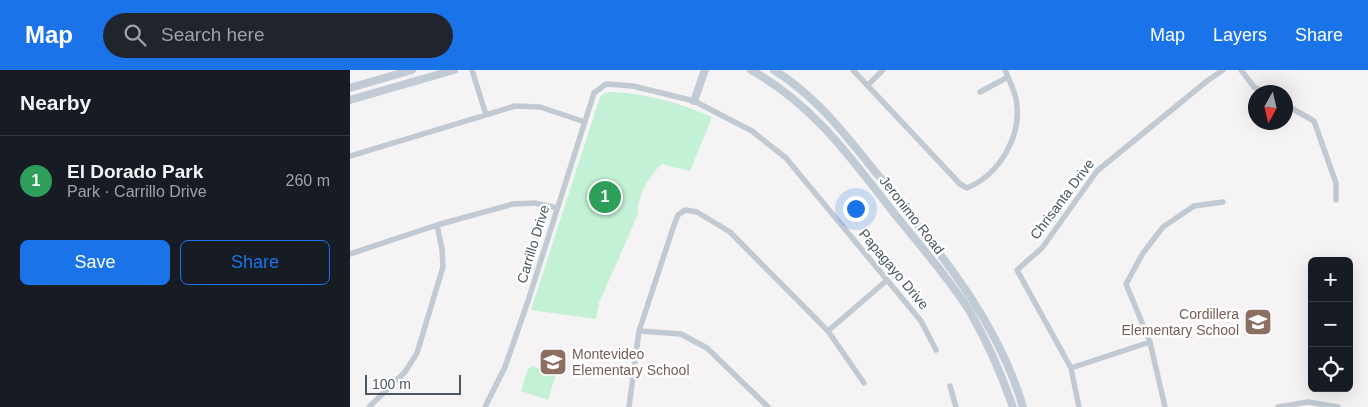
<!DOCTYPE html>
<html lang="en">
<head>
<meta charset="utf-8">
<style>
  :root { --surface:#171b24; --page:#20242c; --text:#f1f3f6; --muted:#9ea1a6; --line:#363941; --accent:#1a73e8 }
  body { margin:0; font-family:Helvetica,sans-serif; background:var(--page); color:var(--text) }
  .controls { position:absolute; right:15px; bottom:15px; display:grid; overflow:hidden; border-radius:8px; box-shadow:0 5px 20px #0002 }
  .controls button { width:45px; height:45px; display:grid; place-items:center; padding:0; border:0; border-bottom:1px solid var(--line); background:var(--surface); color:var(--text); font:25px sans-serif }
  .compass { position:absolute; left:898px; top:15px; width:45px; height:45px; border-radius:50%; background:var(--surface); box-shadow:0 5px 20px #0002; rotate:188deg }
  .scale { position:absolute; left:15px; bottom:12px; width:96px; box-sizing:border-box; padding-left:5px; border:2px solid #4a5661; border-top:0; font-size:14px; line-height:18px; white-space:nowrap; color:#4a5661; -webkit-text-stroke:4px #fff; paint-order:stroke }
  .you { position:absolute; left:505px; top:138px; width:18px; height:18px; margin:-12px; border:4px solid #fff; border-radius:50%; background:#1a73e8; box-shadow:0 0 0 8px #1a73e833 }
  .badge { display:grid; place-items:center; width:32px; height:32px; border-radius:50%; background:var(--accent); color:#fff; font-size:16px; font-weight:700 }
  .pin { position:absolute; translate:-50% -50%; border:2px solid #fff; box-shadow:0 1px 5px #0006 }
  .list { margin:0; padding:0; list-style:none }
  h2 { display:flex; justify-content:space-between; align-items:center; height:65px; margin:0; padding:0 20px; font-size:21px }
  h2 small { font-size:16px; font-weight:400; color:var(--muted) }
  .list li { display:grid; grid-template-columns:32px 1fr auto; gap:15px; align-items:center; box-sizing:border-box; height:90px; padding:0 20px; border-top:1px solid var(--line) }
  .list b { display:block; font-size:19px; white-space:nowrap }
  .list p { margin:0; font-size:16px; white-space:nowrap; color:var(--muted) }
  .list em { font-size:16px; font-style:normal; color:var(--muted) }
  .actions { display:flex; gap:10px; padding:15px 20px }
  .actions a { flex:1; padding:11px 0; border:1px solid var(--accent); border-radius:8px; text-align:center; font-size:18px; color:var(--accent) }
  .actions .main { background:var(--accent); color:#fff }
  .icon { flex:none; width:28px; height:28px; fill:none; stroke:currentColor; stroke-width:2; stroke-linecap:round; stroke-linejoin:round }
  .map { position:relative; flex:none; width:1018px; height:337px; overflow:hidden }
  header { display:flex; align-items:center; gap:30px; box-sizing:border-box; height:70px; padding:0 25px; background:var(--accent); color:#fff }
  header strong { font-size:24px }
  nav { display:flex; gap:28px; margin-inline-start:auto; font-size:18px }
  .search { width:350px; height:45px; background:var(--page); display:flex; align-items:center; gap:12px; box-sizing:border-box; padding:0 18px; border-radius:28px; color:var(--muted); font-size:19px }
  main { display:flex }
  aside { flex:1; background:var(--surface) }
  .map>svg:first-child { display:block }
  .green { fill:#c3f1d5 }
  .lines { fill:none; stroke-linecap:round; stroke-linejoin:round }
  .street { stroke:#c1cad2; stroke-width:5.5 }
  .secondary { stroke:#c1cbd6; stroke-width:8 }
  .labels { text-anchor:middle; stroke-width:5; stroke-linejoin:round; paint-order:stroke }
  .street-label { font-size:14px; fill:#4a5661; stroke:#fff }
  .education-label { font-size:14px; fill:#785e54; stroke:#fff; text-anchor:end }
</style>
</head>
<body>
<header>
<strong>Map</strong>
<div class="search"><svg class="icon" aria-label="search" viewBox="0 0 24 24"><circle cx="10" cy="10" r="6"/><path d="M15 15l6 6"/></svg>Search here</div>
<nav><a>Map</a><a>Layers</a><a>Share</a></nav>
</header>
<main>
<aside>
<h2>Nearby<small></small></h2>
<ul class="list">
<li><span class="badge" style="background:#2e9e5b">1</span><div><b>El Dorado Park</b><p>Park · Carrillo Drive</p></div><em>260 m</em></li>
</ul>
<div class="actions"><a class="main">Save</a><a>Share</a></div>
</aside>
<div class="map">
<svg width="1018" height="337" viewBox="0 0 1018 337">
  <rect width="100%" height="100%" fill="#f5f3f3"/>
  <path class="green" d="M 260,22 C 295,23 331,33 362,47 L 340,101 L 312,94 C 299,105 287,127 288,144 L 249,233 L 246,249 L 181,240 L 250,27 L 255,23 Z
    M 182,296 L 206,304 L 198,330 L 171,321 L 178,299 Z"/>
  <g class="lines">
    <path class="street" d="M 122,0 L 136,45
      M 503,0 L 610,114 L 617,118 C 650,104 673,65 666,29 C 664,20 659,9 655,0
      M 891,0 L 904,17 L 913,22
      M 518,15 L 533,0
      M 630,22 L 658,7
      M 936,35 L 964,51 L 986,113 L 986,130
      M 0,86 L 165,36 L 190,37 L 235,52
      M 0,184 L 87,155 L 163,134 L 185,133 L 207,138
      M 289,261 L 331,264 L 357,278 L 418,337
      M 478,261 L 536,211
      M 721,298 L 800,272
      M 600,316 L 606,337
      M 19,337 L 55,302 L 67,283 L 93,197 L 92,179 L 87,155
      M 135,337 L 155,297 L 178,231 L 244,23 L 256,14 L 283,16 L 344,31 L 402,61 L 436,88 L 571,251 L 586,280
      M 279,337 L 289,261 L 324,155 L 328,145 L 335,140 L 347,142 L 380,162 L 478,261 L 514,313
      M 729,337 L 721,298 L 667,200 L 692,178 L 747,101 L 857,11 L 873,0
      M 815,337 L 800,272 L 776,214 L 793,183 L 813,157 L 844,136 L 873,132
      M 928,337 L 958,332 L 988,337"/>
    <path class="secondary" d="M 401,0 C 461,33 499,85 540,138 C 566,171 596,204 619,240 C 637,271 651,303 663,337
      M 424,0 C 471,29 502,74 537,116 C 592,186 647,250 673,337
      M 0,18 L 62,0
      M 0,30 L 104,0
      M 344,31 L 355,0"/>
  </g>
  <defs>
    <symbol id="school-square" viewBox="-11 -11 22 22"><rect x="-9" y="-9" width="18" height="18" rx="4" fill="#8d6e63" stroke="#fff"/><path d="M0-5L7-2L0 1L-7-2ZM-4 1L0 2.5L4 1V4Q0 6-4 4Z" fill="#fff"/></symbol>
  </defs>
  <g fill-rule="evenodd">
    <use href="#school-square" x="892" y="236" width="32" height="32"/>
    <use href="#school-square" x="187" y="276" width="32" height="32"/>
  </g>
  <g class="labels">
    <g class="street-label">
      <text transform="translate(712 129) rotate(-53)" y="5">Chrisanta Drive</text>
      <text transform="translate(562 145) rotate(52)" y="5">Jeronimo Road</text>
      <text transform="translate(183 174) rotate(-73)" y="5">Carrillo Drive</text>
      <text transform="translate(544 199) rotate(50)" y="5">Papagayo Drive</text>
    </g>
    <g class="education-label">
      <text x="889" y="249">Cordillera<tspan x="889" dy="16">Elementary School</tspan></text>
      <text x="222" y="289" text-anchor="start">Montevideo<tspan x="222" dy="16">Elementary School</tspan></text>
    </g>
  </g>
</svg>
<div class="controls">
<button>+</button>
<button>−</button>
<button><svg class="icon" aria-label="locate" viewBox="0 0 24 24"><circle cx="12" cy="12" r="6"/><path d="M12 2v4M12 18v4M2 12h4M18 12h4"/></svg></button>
</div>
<svg class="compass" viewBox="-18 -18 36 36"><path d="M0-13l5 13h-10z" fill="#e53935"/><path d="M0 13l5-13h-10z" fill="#9ea1a6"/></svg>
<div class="scale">100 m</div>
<div class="you"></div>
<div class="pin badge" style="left:255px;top:127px;background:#2e9e5b">1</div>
</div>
</main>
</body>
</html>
